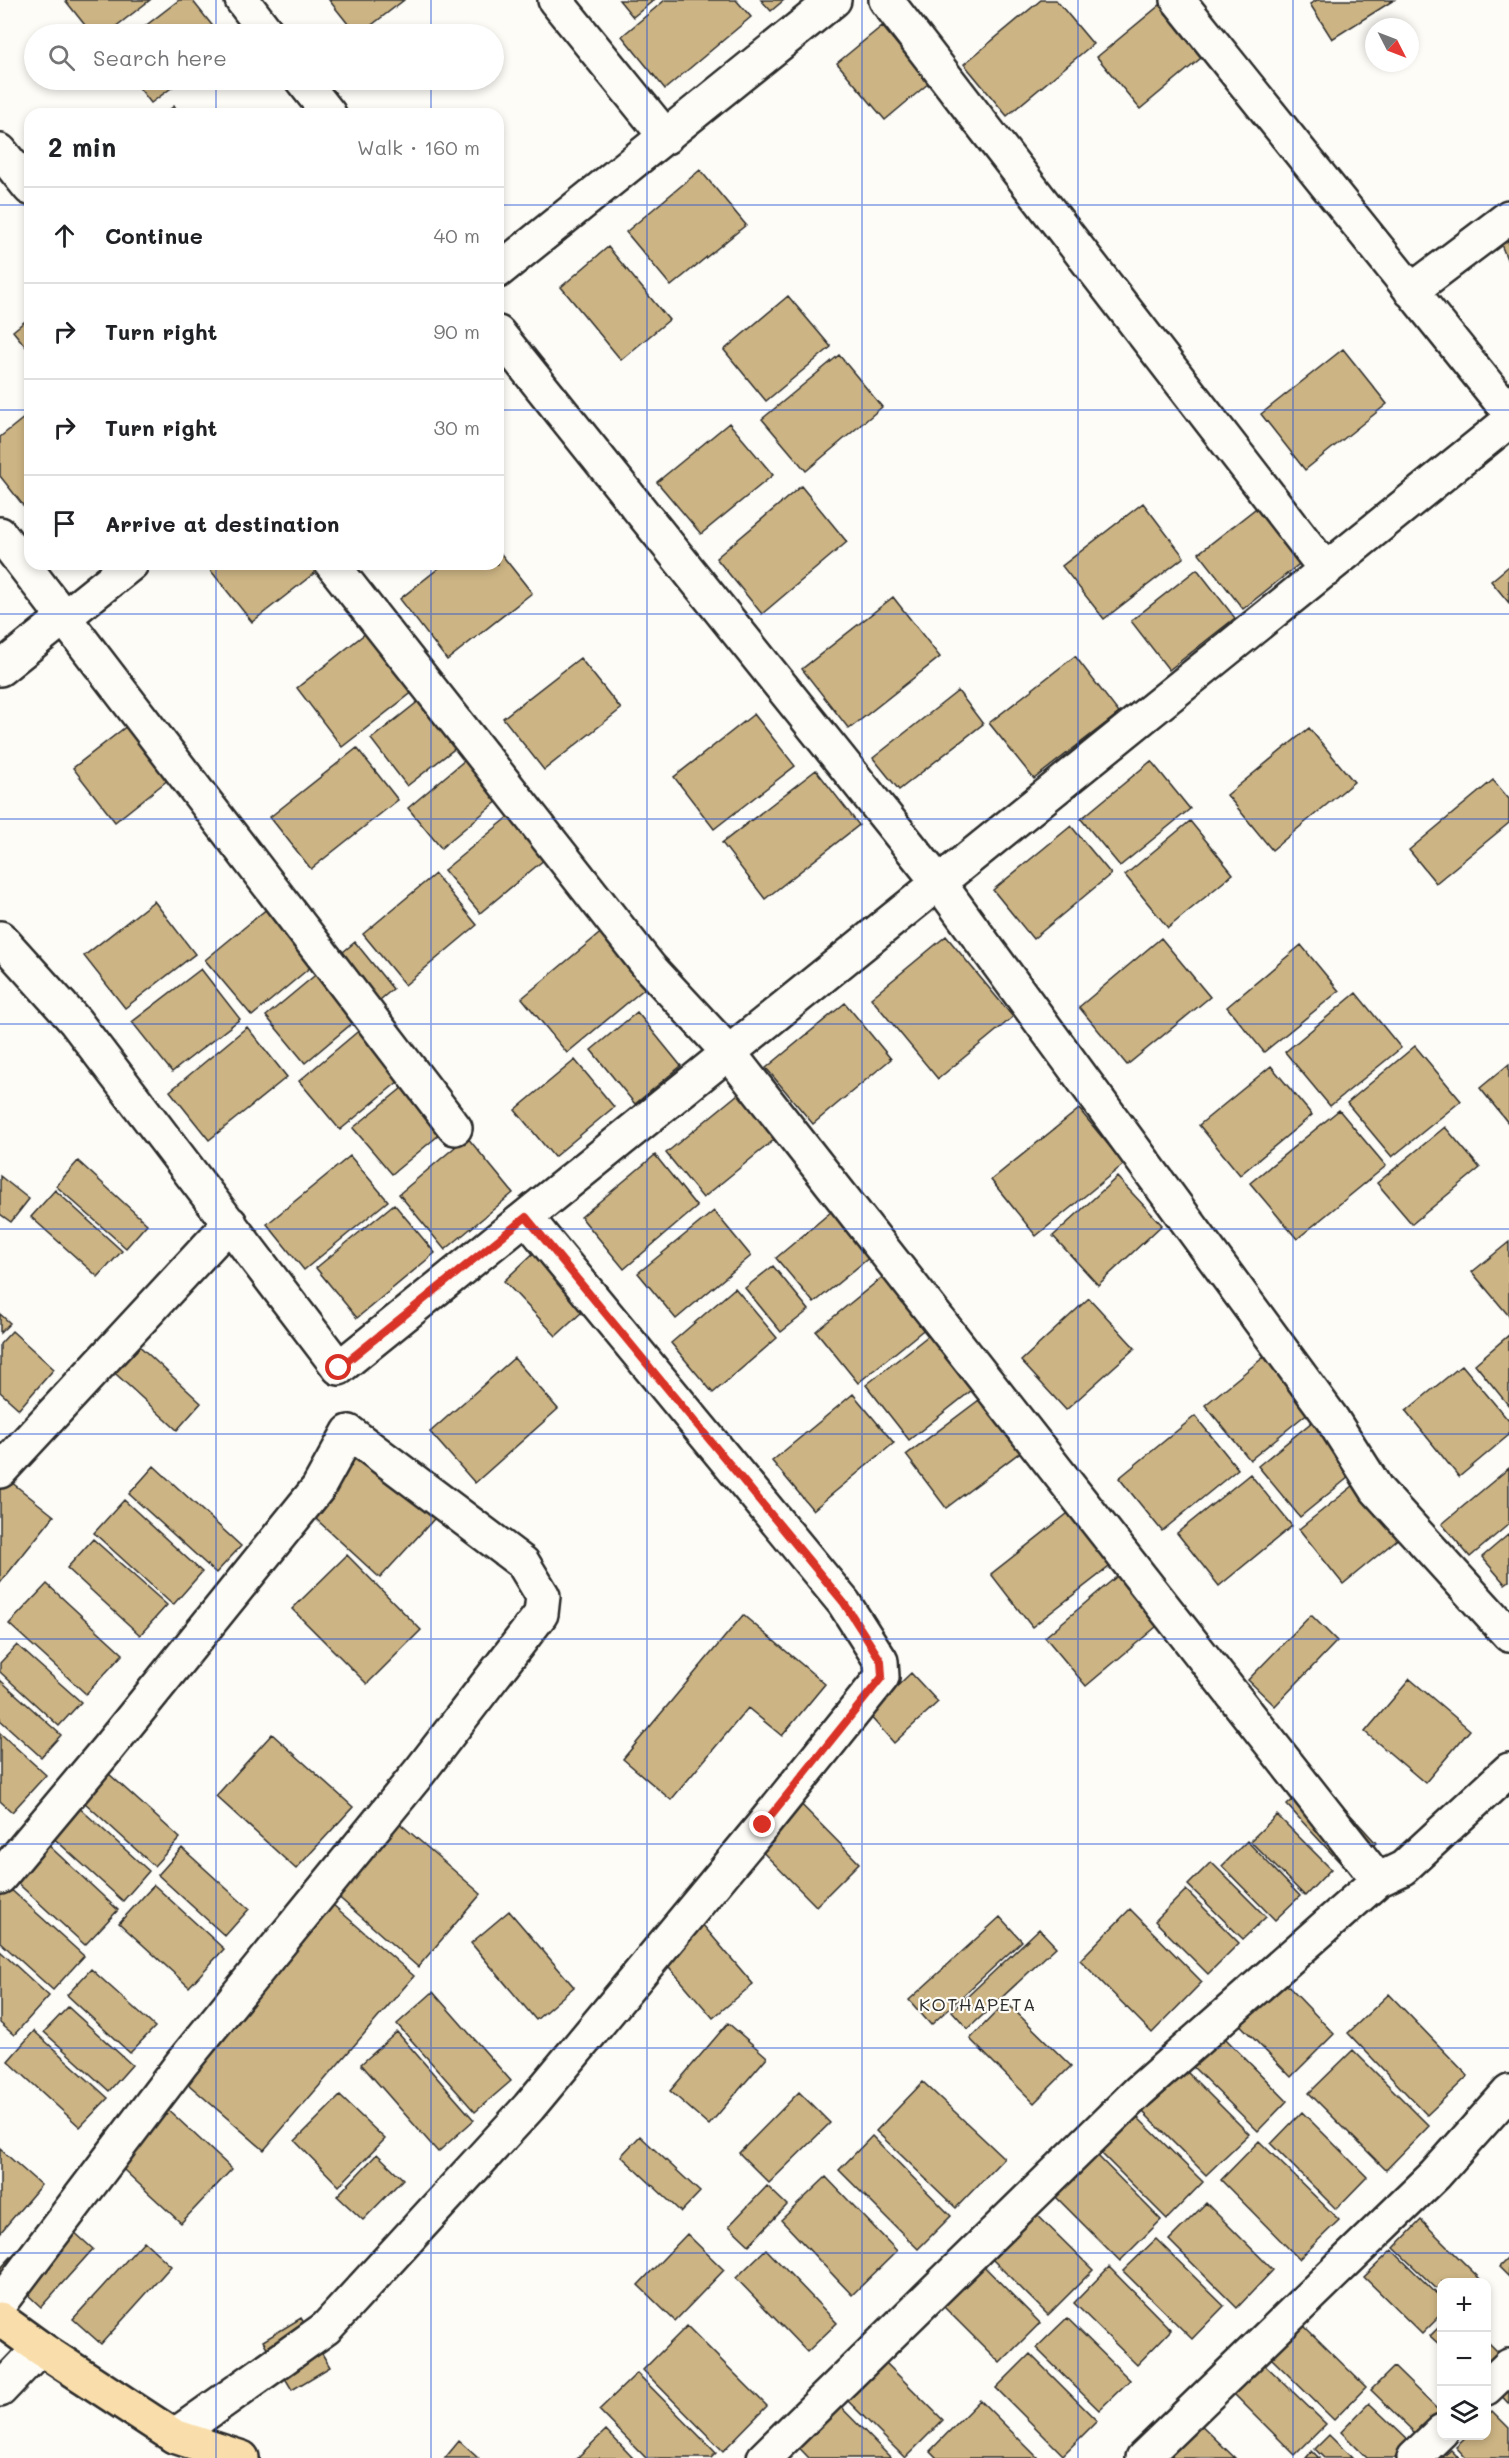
<!DOCTYPE html>
<html lang="en">
<head>
<meta charset="utf-8">
<style>
  :root { --surface:#fff; --page:#f2f2f2; --text:#202124; --muted:#757577; --line:#e0e0e0 }
  body { margin:0; font-family:Mali,sans-serif; background:var(--page); color:var(--text) }
  .controls { position:absolute; right:18px; bottom:18px; display:grid; overflow:hidden; border-radius:12px; box-shadow:0 3px 9px #0003 }
  .controls button { width:54px; height:54px; display:grid; place-items:center; padding:0; border:0; border-bottom:2px solid var(--line); background:var(--surface); color:var(--text); font:30px sans-serif }
  .compass { position:absolute; left:1365px; top:18px; width:54px; height:54px; border-radius:50%; background:var(--surface); box-shadow:0 3px 9px #0003; rotate:132deg }
  .stop { position:absolute; width:18px; height:18px; margin:-14px; border:4px solid #d93025; border-radius:50%; background:#fff }
  .stop.end { background:#d93025; border-color:#fff; box-shadow:0 2px 6px #0008 }
  .list { margin:0; padding:0; list-style:none }
  h2 { display:flex; justify-content:space-between; align-items:center; height:78px; margin:0; padding:0 24px; font-size:26px }
  h2 small { font-size:20px; font-weight:400; color:var(--muted) }
  .list li { display:grid; grid-template-columns:39px 1fr auto; gap:18px; align-items:center; box-sizing:border-box; height:96px; padding:0 24px; border-top:2px solid var(--line) }
  .list b { display:block; font-size:22px; white-space:nowrap }
  .list em { font-size:20px; font-style:normal; color:var(--muted) }
  .icon { flex:none; width:33px; height:33px; fill:none; stroke:currentColor; stroke-width:2; stroke-linecap:round; stroke-linejoin:round }
  .map { position:relative; flex:none; width:1509px; height:2458px; overflow:hidden }
  .search { position:absolute; background:var(--surface); box-shadow:0 3px 9px #0003; left:24px; top:24px; width:480px; height:66px; display:flex; align-items:center; gap:15px; box-sizing:border-box; padding:0 21px; border-radius:33px; color:var(--muted); font-size:22px }
  .panel { position:absolute; background:var(--surface); box-shadow:0 3px 9px #0003; left:24px; top:108px; width:480px; height:462px; border-radius:18px }
  .map>svg:first-child { display:block }
  .building { fill:#ccb484; stroke:#2b2b2b; stroke-width:1.5 }
  .lines { fill:none; stroke-linecap:round; stroke-linejoin:round }
  .minor-casing { stroke:#2b2b2b; stroke-width:38 }
  .major-casing { stroke:#2b2b2b; stroke-width:38 }
  .minor { stroke:#fdfcf7; stroke-width:33 }
  .major { stroke:#f9deab; stroke-width:33 }
  .route { stroke:#d93025; stroke-width:8 }
  .grid { fill:none; stroke:#1d4ed8; stroke-width:1.5; stroke-opacity:0.55 }
  .labels { text-anchor:middle; stroke-width:4.5; stroke-linejoin:round; paint-order:stroke }
  .neighbourhood-label { font-size:18px; letter-spacing:1.5px; fill:#2b2b2b; stroke:#fdfcf7 }
</style>
</head>
<body>
<div class="map">
<svg width="1509" height="2458" viewBox="0 0 1509 2458">
  <rect width="100%" height="100%" fill="#fdfcf7"/>
  <filter id="ink" filterUnits="userSpaceOnUse"><feTurbulence type="fractalNoise" baseFrequency=".0167" numOctaves="2"/><feDisplacementMap in="SourceGraphic" scale="12" xChannelSelector="R" yChannelSelector="G"/><feConvolveMatrix kernelMatrix="1 2 1 2 8 2 1 2 1" color-interpolation-filters="sRGB"/></filter>
  <g filter="url(#ink)">
    <path class="building" d="M 65,0 L 150,0 L 106,34 L 92,34 Z
      M 179,0 L 192,0 L 219,34 L 135,34 Z
      M 329,0 L 404,0 L 360,34 L 356,34 Z
      M 619,0 L 654,0 L 633,17 Z
      M 665,0 L 736,0 L 751,17 L 665,89 L 622,36 Z
      M 761,0 L 784,0 L 771,11 Z
      M 1041,0 L 1056,0 L 1093,44 L 1007,116 L 964,64 Z
      M 1166,0 L 1219,43 L 1140,109 L 1097,57 Z
      M 1317,0 L 1394,0 L 1332,39 L 1310,4 Z
      M 882,26 L 929,83 L 885,120 L 837,63 Z
      M 133,80 L 182,80 L 151,103 Z
      M 174,106 L 180,114 L 164,114 Z
      M 700,170 L 746,225 L 671,286 L 626,232 Z
      M 1509,239 L 1509,264 L 1500,242 Z
      M 608,247 L 669,320 L 621,360 L 561,287 Z
      M 788,296 L 831,347 L 766,401 L 724,350 Z
      M 30,317 L 30,352 L 13,331 Z
      M 1343,349 L 1387,404 L 1305,470 L 1261,414 Z
      M 839,355 L 882,407 L 806,471 L 762,419 Z
      M 30,413 L 30,506 L 26,509 L 0,476 L 0,437 Z
      M 729,423 L 773,475 L 701,534 L 657,482 Z
      M 801,486 L 847,542 L 762,614 L 716,558 Z
      M 1264,502 L 1308,557 L 1243,609 L 1199,553 Z
      M 1143,503 L 1184,557 L 1104,619 L 1062,566 Z
      M 498,550 L 532,593 L 447,660 L 400,599 L 444,564 L 498,564 Z
      M 210,564 L 326,564 L 252,622 L 207,566 Z
      M 1509,566 L 1509,603 L 1491,581 Z
      M 1197,569 L 1235,618 L 1169,670 L 1131,621 Z
      M 893,597 L 940,657 L 849,729 L 802,669 Z
      M 386,617 L 432,677 L 342,747 L 297,688 Z
      M 1075,656 L 1119,713 L 1034,779 L 989,723 Z
      M 580,658 L 621,709 L 544,770 L 503,718 Z
      M 439,685 L 476,732 L 407,786 L 371,739 Z
      M 958,691 L 983,724 L 899,790 L 873,758 Z
      M 146,711 L 188,764 L 115,822 L 73,768 Z
      M 754,714 L 795,766 L 714,829 L 674,777 Z
      M 1309,728 L 1354,782 L 1272,850 L 1227,795 Z
      M 357,748 L 398,800 L 311,869 L 270,817 Z
      M 471,755 L 505,795 L 441,848 L 408,808 Z
      M 1151,761 L 1190,809 L 1120,866 L 1081,819 Z
      M 816,770 L 859,825 L 765,899 L 722,843 Z
      M 1493,780 L 1509,799 L 1509,823 L 1436,883 L 1409,850 Z
      M 516,811 L 551,854 L 480,913 L 444,870 Z
      M 1190,821 L 1233,874 L 1168,928 L 1125,875 Z
      M 1071,826 L 1111,874 L 1033,939 L 993,890 Z
      M 435,874 L 477,925 L 405,985 L 363,934 Z
      M 291,889 L 337,945 L 252,1016 L 205,960 Z
      M 154,901 L 195,954 L 125,1008 L 84,956 Z
      M 604,930 L 650,984 L 567,1053 L 522,998 Z
      M 946,936 L 1013,1017 L 938,1079 L 871,998 Z
      M 1161,938 L 1210,997 L 1127,1065 L 1079,1007 Z
      M 355,942 L 393,989 L 305,1063 L 266,1016 Z
      M 1301,945 L 1339,991 L 1264,1052 L 1227,1007 Z
      M 201,969 L 240,1019 L 172,1072 L 132,1022 Z
      M 1356,993 L 1401,1048 L 1330,1106 L 1285,1052 Z
      M 845,1003 L 891,1059 L 813,1124 L 766,1068 Z
      M 637,1012 L 681,1066 L 635,1104 L 591,1050 Z
      M 375,1017 L 417,1066 L 340,1130 L 299,1081 Z
      M 247,1027 L 287,1077 L 209,1140 L 170,1091 Z
      M 1415,1046 L 1461,1101 L 1392,1157 L 1347,1103 Z
      M 575,1060 L 614,1107 L 554,1157 L 515,1110 Z
      M 1509,1064 L 1509,1124 L 1480,1088 Z
      M 1271,1066 L 1312,1115 L 1240,1175 L 1199,1125 Z
      M 418,1075 L 456,1121 L 392,1174 L 353,1128 Z
      M 743,1090 L 780,1135 L 703,1198 L 666,1153 Z
      M 1079,1109 L 1124,1164 L 1036,1236 L 991,1180 Z
      M 1339,1110 L 1386,1166 L 1297,1239 L 1250,1183 Z
      M 1445,1127 L 1480,1168 L 1412,1224 L 1377,1183 Z
      M 467,1137 L 513,1193 L 445,1250 L 399,1194 Z
      M 655,1155 L 697,1207 L 624,1269 L 581,1217 Z
      M 350,1156 L 388,1201 L 304,1270 L 267,1224 Z
      M 78,1161 L 147,1224 L 126,1248 L 56,1186 Z
      M 0,1176 L 29,1199 L 11,1222 L 0,1214 Z
      M 1117,1177 L 1162,1225 L 1098,1285 L 1053,1236 Z
      M 55,1190 L 122,1251 L 98,1277 L 31,1217 Z
      M 394,1204 L 435,1253 L 357,1318 L 316,1268 Z
      M 838,1206 L 876,1252 L 814,1303 L 776,1258 Z
      M 714,1211 L 751,1256 L 676,1319 L 638,1273 Z
      M 1509,1242 L 1509,1316 L 1472,1272 Z
      M 543,1244 L 595,1300 L 556,1336 L 504,1281 Z
      M 901,1262 L 943,1314 L 858,1383 L 816,1331 Z
      M 773,1266 L 809,1310 L 781,1332 L 745,1288 Z
      M 735,1288 L 777,1338 L 713,1393 L 671,1343 Z
      M 1089,1298 L 1135,1348 L 1066,1410 L 1021,1361 Z
      M 0,1314 L 10,1323 L 0,1333 Z
      M 948,1320 L 991,1375 L 909,1440 L 866,1385 Z
      M 119,1327 L 201,1403 L 177,1430 L 94,1354 Z
      M 12,1331 L 54,1369 L 19,1409 L 0,1392 L 0,1344 Z
      M 1509,1335 L 1509,1406 L 1475,1364 Z
      M 1281,1343 L 1326,1398 L 1250,1460 L 1205,1405 Z
      M 514,1358 L 558,1409 L 475,1483 L 430,1432 Z
      M 1462,1365 L 1509,1421 L 1509,1435 L 1459,1477 L 1406,1411 Z
      M 991,1391 L 1031,1444 L 946,1508 L 906,1455 Z
      M 853,1394 L 894,1443 L 813,1510 L 772,1461 Z
      M 1323,1413 L 1365,1464 L 1300,1517 L 1258,1466 Z
      M 1195,1416 L 1238,1469 L 1162,1531 L 1119,1478 Z
      M 358,1447 L 445,1507 L 380,1578 L 303,1507 Z
      M 154,1466 L 241,1546 L 216,1573 L 129,1494 Z
      M 1509,1468 L 1509,1524 L 1470,1557 L 1442,1524 Z
      M 1,1474 L 54,1516 L 0,1583 L 0,1475 Z
      M 1250,1474 L 1292,1526 L 1219,1586 L 1177,1533 Z
      M 1368,1474 L 1411,1528 L 1343,1584 L 1299,1529 Z
      M 124,1500 L 202,1572 L 173,1605 L 94,1533 Z
      M 1077,1506 L 1118,1560 L 1032,1627 L 991,1574 Z
      M 1509,1534 L 1509,1581 L 1505,1584 L 1482,1557 Z
      M 93,1539 L 167,1605 L 140,1635 L 67,1568 Z
      M 347,1555 L 421,1630 L 367,1684 L 292,1609 Z
      M 1128,1567 L 1169,1616 L 1086,1686 L 1045,1637 Z
      M 47,1584 L 123,1654 L 86,1694 L 9,1624 Z
      M 743,1615 L 825,1684 L 782,1736 L 748,1708 L 671,1800 L 623,1759 Z
      M 1311,1615 L 1337,1641 L 1275,1706 L 1248,1680 Z
      M 17,1645 L 81,1702 L 59,1726 L 0,1672 L 0,1663 Z
      M 911,1673 L 938,1702 L 894,1743 L 868,1714 Z
      M 1410,1679 L 1470,1730 L 1425,1783 L 1365,1732 Z
      M 0,1680 L 61,1735 L 41,1757 L 0,1720 Z
      M 0,1733 L 46,1775 L 12,1812 L 0,1801 Z
      M 272,1734 L 353,1807 L 296,1869 L 216,1796 Z
      M 98,1764 L 180,1838 L 154,1866 L 73,1792 Z
      M 1317,1778 L 1376,1843 L 1346,1869 L 1287,1805 Z
      M 781,1784 L 859,1863 L 816,1906 L 738,1827 Z
      M 75,1804 L 149,1871 L 123,1901 L 48,1833 Z
      M 389,1814 L 481,1894 L 418,1967 L 326,1886 Z
      M 1277,1815 L 1331,1869 L 1305,1896 L 1250,1841 Z
      M 1247,1841 L 1300,1896 L 1275,1920 L 1222,1866 Z
      M 45,1842 L 118,1910 L 85,1945 L 12,1878 Z
      M 182,1848 L 249,1909 L 225,1936 L 158,1875 Z
      M 1211,1862 L 1266,1917 L 1243,1939 L 1188,1885 Z
      M 154,1885 L 224,1949 L 189,1987 L 119,1923 Z
      M 7,1886 L 84,1956 L 53,1990 L 0,1942 L 0,1894 Z
      M 1186,1890 L 1239,1943 L 1208,1974 L 1155,1921 Z
      M 324,1897 L 414,1976 L 264,2150 L 173,2071 Z
      M 1130,1909 L 1202,1982 L 1152,2033 L 1080,1960 Z
      M 509,1911 L 574,1987 L 536,2020 L 471,1943 Z
      M 691,1911 L 753,1984 L 713,2018 L 651,1946 Z
      M 1000,1917 L 1022,1941 L 931,2025 L 909,2000 Z
      M 1039,1929 L 1056,1947 L 968,2029 L 952,2011 Z
      M 0,1951 L 49,1996 L 14,2035 L 0,2023 Z
      M 1263,1960 L 1334,2034 L 1291,2077 L 1219,2003 Z
      M 91,1969 L 155,2027 L 130,2053 L 67,1995 Z
      M 433,1992 L 511,2081 L 475,2112 L 397,2024 Z
      M 1389,1994 L 1468,2076 L 1427,2115 L 1348,2033 Z
      M 1006,2002 L 1071,2066 L 1034,2103 L 970,2039 Z
      M 68,2007 L 132,2065 L 109,2091 L 44,2032 Z
      M 728,2023 L 767,2057 L 709,2125 L 670,2091 Z
      M 34,2031 L 108,2098 L 80,2127 L 8,2061 Z
      M 397,2032 L 474,2120 L 438,2152 L 361,2064 Z
      M 1219,2032 L 1287,2101 L 1258,2131 L 1189,2063 Z
      M 1353,2050 L 1429,2126 L 1386,2170 L 1309,2093 Z
      M 1179,2064 L 1249,2134 L 1206,2175 L 1137,2106 Z
      M 923,2082 L 1004,2158 L 956,2208 L 876,2131 Z
      M 148,2091 L 232,2169 L 181,2223 L 97,2145 Z
      M 799,2092 L 830,2123 L 769,2183 L 739,2153 Z
      M 340,2096 L 385,2139 L 339,2186 L 295,2141 Z
      M 1132,2112 L 1203,2182 L 1167,2219 L 1096,2148 Z
      M 1302,2112 L 1367,2177 L 1336,2209 L 1271,2144 Z
      M 640,2136 L 700,2192 L 681,2212 L 621,2156 Z
      M 872,2136 L 951,2216 L 918,2249 L 839,2170 Z
      M 1259,2141 L 1339,2220 L 1299,2259 L 1221,2180 Z
      M 1090,2148 L 1161,2220 L 1120,2261 L 1049,2190 Z
      M 0,2149 L 41,2185 L 0,2233 Z
      M 377,2154 L 403,2179 L 363,2220 L 337,2196 Z
      M 826,2177 L 897,2251 L 852,2295 L 781,2220 Z
      M 767,2186 L 787,2205 L 749,2245 L 729,2226 Z
      M 1014,2192 L 1093,2270 L 1048,2315 L 969,2236 Z
      M 1206,2203 L 1273,2270 L 1237,2308 L 1169,2240 Z
      M 52,2212 L 93,2249 L 41,2307 L 0,2269 Z
      M 1421,2220 L 1481,2280 L 1478,2282 L 1442,2282 L 1442,2294 L 1394,2248 Z
      M 687,2234 L 724,2270 L 675,2321 L 638,2285 Z
      M 1156,2239 L 1224,2306 L 1192,2339 L 1123,2271 Z
      M 144,2241 L 171,2266 L 101,2344 L 73,2319 Z
      M 965,2247 L 1040,2323 L 1000,2363 L 925,2288 Z
      M 766,2249 L 837,2323 L 807,2352 L 736,2278 Z
      M 1392,2250 L 1442,2299 L 1442,2314 L 1422,2334 L 1364,2277 Z
      M 1509,2257 L 1509,2277 L 1499,2267 Z
      M 1109,2267 L 1171,2330 L 1137,2365 L 1074,2303 Z
      M 301,2318 L 330,2367 L 292,2390 L 263,2341 Z
      M 1067,2318 L 1130,2380 L 1099,2410 L 1036,2348 Z
      M 1442,2324 L 1442,2347 L 1430,2336 Z
      M 1303,2325 L 1366,2387 L 1334,2420 L 1271,2358 Z
      M 687,2326 L 767,2406 L 723,2451 L 643,2370 Z
      M 1486,2340 L 1506,2360 L 1486,2380 Z
      M 869,2346 L 943,2420 L 905,2458 L 831,2384 Z
      M 1030,2354 L 1097,2421 L 1063,2455 L 996,2388 Z
      M 1257,2357 L 1326,2424 L 1295,2455 L 1227,2387 Z
      M 1394,2367 L 1441,2413 L 1418,2436 L 1371,2390 Z
      M 637,2373 L 716,2453 L 711,2458 L 646,2458 L 599,2410 Z
      M 1509,2381 L 1509,2404 L 1498,2392 Z
      M 828,2394 L 891,2458 L 809,2458 L 787,2435 Z
      M 980,2400 L 1038,2458 L 937,2458 L 930,2451 Z
      M 1369,2403 L 1410,2442 L 1394,2458 L 1367,2458 L 1341,2432 Z
      M 1492,2411 L 1509,2428 L 1509,2458 L 1466,2458 L 1456,2447 L 1468,2436 L 1486,2436 L 1486,2417 Z
      M 1190,2414 L 1235,2458 L 1174,2458 L 1160,2444 Z
      M 606,2430 L 633,2458 L 577,2458 Z
      M 1329,2435 L 1352,2458 L 1324,2458 L 1315,2449 Z
      M 459,2441 L 478,2458 L 445,2458 Z
      M 1451,2450 L 1459,2458 L 1442,2458 Z
      M 1312,2451 L 1319,2458 L 1306,2458 Z"/>
    <g class="lines">
      <defs>
        <path id="minor" d="M 242,0 L 268,34
          M 555,0 L 666,137
          M 886,0 L 1326,570
          M 1178,0 L 1509,412
          M 302,80 L 329,114
          M 0,151 L 30,188
          M 498,271 L 834,0
          M 1411,291 L 1509,217
          M 498,333 L 939,883 L 1332,1419 L 1377,1490 L 1509,1635
          M 0,534 L 455,1128
          M 332,564 L 650,968 L 729,1053 L 1378,1880
          M 0,669 L 131,564
          M 0,938 L 75,1021 L 339,1368 L 1509,421
          M 0,1471 L 230,1223
          M 0,1877 L 108,1748 L 318,1488 L 349,1432 L 523,1563 L 543,1596 L 541,1614 L 421,1770 L 182,2063 L 0,2303
          M 1486,2388 L 1509,2366
          M 0,2390 L 40,2348
          M 174,2436 L 326,2328 L 529,2107 L 763,1825 L 882,1677 L 881,1661 L 844,1603 L 526,1217
          M 764,2458 L 1138,2092 L 1378,1880 L 1403,1868 L 1509,1770
          M 1143,2458 L 1435,2175 L 1509,2092
          M 1414,2458 L 1442,2431"/>
        <path id="major" d="M 0,2319 L 40,2348 L 174,2436 L 242,2458"/>
      </defs>
      <use href="#minor" class="minor-casing"/>
      <use href="#major" class="major-casing"/>
      <use href="#minor" class="minor"/>
      <use href="#major" class="major"/>
    </g>
  </g>
  <g class="lines" filter="url(#ink)">
    <path class="route" d="M 339,1368 L 526,1217 L 844,1603 L 881,1661 L 882,1677 L 763,1825"/>
  </g>
  <path class="grid" d="M 216,0 L 216,34M 431,0 L 431,34M 647,0 L 647,2458M 862,0 L 862,2458M 1078,0 L 1078,2458M 1293,0 L 1293,2458M 216,80 L 216,114M 431,80 L 431,114M 0,205 L 30,205M 498,205 L 1509,205M 0,410 L 30,410M 498,410 L 1509,410M 216,564 L 216,2458M 431,564 L 431,2458M 0,614 L 1509,614M 0,819 L 1509,819M 0,1024 L 1509,1024M 0,1229 L 1509,1229M 0,1434 L 1509,1434M 0,1639 L 1509,1639M 0,1844 L 1509,1844M 0,2048 L 1509,2048M 0,2253 L 1509,2253"/>
  <g class="labels">
    <g class="neighbourhood-label">
      <text x="978" y="2011">KOTHAPETA</text>
    </g>
  </g>
</svg>
<div class="controls">
<button>+</button>
<button>−</button>
<button><svg class="icon" aria-label="layers" viewBox="0 0 24 24"><path d="M12 4l9 5-9 5-9-5zM3 14l9 5 9-5"/></svg></button>
</div>
<svg class="compass" viewBox="-18 -18 36 36"><path d="M0-13l5 13h-10z" fill="#e53935"/><path d="M0 13l5-13h-10z" fill="#757577"/></svg>
<div class="stop" style="left:339px;top:1368px"></div>
<div class="stop end" style="left:763px;top:1825px"></div>
<div class="search"><svg class="icon" aria-label="search" viewBox="0 0 24 24"><circle cx="10" cy="10" r="6"/><path d="M15 15l6 6"/></svg>Search here</div>
<section class="panel">
<h2>2 min<small>Walk · 160 m</small></h2>
<ul class="list">
<li><svg class="icon" aria-label="ahead" viewBox="0 0 24 24"><path d="M12 20V5M6 11l6-6 6 6"/></svg><div><b>Continue</b></div><em>40 m</em></li>
<li><svg class="icon" aria-label="right" viewBox="0 0 24 24"><path d="M7 20v-9h11M14 6l5 5-5 5"/></svg><div><b>Turn right</b></div><em>90 m</em></li>
<li><svg class="icon" aria-label="right" viewBox="0 0 24 24"><path d="M7 20v-9h11M14 6l5 5-5 5"/></svg><div><b>Turn right</b></div><em>30 m</em></li>
<li><svg class="icon" aria-label="arrive" viewBox="0 0 24 24"><path d="M6 21V4h12l-3 4 3 4H6"/></svg><div><b>Arrive at destination</b></div></li>
</ul>
</section>
</div>
</body>
</html>
